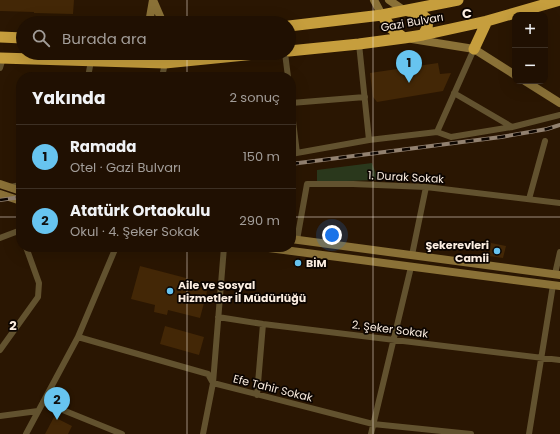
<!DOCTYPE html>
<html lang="tr">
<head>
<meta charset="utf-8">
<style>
  :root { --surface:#201002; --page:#28190c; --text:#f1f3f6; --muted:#a29d99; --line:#3d3024; --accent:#67c4f0 }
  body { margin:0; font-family:Poppins,sans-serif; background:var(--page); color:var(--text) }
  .controls { position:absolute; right:12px; top:12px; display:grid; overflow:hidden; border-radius:8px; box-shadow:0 4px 16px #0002 }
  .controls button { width:36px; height:36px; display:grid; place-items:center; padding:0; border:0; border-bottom:1px solid var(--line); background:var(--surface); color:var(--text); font:20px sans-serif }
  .you { position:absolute; left:332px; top:235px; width:14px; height:14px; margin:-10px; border:3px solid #fff; border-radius:50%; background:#1a73e8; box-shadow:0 0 0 6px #1a73e833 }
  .badge { display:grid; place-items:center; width:26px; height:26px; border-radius:50%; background:var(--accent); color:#111; font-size:13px; font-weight:700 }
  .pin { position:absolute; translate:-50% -33px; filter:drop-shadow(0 1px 2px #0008) }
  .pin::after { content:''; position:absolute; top:21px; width:14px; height:12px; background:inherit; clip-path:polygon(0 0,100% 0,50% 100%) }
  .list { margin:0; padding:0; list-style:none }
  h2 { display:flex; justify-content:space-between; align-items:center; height:52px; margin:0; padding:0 16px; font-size:17px }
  h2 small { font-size:13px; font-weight:400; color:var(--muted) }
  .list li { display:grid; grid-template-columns:26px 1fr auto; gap:12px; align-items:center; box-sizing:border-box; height:64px; padding:0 16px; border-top:1px solid var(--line) }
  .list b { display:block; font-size:15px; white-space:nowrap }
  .list p { margin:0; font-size:13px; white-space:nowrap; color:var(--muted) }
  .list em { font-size:13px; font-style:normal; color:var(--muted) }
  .icon { flex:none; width:22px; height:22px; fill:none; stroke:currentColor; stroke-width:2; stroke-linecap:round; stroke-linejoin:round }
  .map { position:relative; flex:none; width:560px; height:434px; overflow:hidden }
  .search { position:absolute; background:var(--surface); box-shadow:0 4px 16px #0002; left:16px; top:16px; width:280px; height:44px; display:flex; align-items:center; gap:10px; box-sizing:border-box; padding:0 14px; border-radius:22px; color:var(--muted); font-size:15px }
  .panel { position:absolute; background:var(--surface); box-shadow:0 4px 16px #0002; left:16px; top:72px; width:280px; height:180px; border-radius:16px }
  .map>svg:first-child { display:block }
  .green { fill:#2a381c }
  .building { fill:#432706 }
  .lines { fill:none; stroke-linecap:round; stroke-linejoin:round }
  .street { stroke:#62522f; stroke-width:6 }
  .secondary { stroke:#8a7137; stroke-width:8 }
  .highway { stroke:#c69e3d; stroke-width:11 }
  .rail-casing { stroke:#928170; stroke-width:4 }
  .rail { stroke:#0c0501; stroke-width:2.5; stroke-dasharray:8; stroke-linecap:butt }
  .grid { fill:none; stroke:#fceee1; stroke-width:1; stroke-opacity:0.55 }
  .poi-dot { fill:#67c4f0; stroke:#0c0501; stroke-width:1.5 }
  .labels { text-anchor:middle; stroke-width:3.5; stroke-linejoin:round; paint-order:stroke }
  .street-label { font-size:11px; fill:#fceee1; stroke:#0c0501 }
  .poi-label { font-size:11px; font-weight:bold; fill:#fceee1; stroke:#0c0501; text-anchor:start }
  .grid-label { font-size:13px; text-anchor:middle; font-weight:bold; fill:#fceee1; stroke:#0c0501; stroke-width:3.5; stroke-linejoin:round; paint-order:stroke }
</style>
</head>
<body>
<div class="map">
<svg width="560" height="434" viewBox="0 0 560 434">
  <rect width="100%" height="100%" fill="#2a1602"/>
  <path class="green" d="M 372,163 L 378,180 L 317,182 L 317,170 Z"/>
  <path class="building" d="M 0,0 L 74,0 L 73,14 L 34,13 L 34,12 L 0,11 Z
    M 438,63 L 440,74 L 451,73 L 443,91 L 377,102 L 373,97 L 370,73 Z
    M 491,243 L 506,246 L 503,258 L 489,256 Z
    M 140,266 L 209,284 L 200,318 L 168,310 L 167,315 L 154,312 L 155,305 L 131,299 Z
    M 165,326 L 204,337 L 199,355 L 160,344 Z
    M 54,417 L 72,426 L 68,434 L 45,434 Z"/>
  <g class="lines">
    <path class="street" d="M 359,44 L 369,140
      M 285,53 L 288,77
      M 0,68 L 3,58
      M 88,77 L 91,61
      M 162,77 L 165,63
      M 454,93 L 512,127
      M 291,103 L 365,97
      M 291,105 L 297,153
      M 437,132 L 474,49
      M 291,154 L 369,140 L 437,132 L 451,137 L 512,127 L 560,115
      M 10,187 L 21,185
      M 529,199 L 545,141
      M 0,238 L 21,230
      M 297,240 L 307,184 L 353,184 L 426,187 L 560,203
      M 412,255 L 426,187
      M 555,274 L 560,252
      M 218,317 L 263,324 L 560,360
      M 78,337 L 208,374 L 213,383 L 373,424 L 471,434
      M 0,350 L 38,297 L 39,283 L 26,247
      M 257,395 L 263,324
      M 43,402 L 122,434
      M 0,416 L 38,411
      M 26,434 L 78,337 L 116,247
      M 203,434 L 213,383 L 224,247
      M 371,434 L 411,267
      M 529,434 L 553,285"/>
    <path class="secondary" d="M 153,0 L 163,23
      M 374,0 L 382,15
      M 389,0 L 405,11
      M 149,23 L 153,0
      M 412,39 L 474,49 L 515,75
      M 525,81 L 560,103
      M 0,184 L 21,191
      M 0,194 L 21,201
      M 291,239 L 560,275
      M 261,247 L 560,286"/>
    <path class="highway" d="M 408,11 L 421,14 L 428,20 L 427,28 L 423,35
      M 382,15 L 391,28 L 404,38
      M 289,26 L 382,15 L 458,0
      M 0,37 L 23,38
      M 474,49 L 487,21
      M 289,51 L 359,44 L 404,38 L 423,35 L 487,21 L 560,0
      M 0,58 L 165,63 L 266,53"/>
    <defs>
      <path id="rail" d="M 291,164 L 501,137 L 547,129 L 560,125
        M 0,200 L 21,197"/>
    </defs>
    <use href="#rail" class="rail-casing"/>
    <use href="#rail" class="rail"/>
  </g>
  <path class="grid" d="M 187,0 L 187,23M 373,0 L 373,434M 187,53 L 187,77M 0,217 L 21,217M 291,217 L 560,217M 187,247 L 187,434"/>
  <g class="poi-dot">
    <circle cx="497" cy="251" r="4"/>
    <circle cx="298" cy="263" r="4"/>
    <circle cx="170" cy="291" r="4"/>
  </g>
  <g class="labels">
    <g class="street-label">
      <text transform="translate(412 22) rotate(-10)" y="4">Gazi Bulvarı</text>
      <text transform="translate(406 177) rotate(3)" y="4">1. Durak Sokak</text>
      <text transform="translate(390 329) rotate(7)" y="4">2. Şeker Sokak</text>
      <text transform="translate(273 388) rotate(14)" y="4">Efe Tahir Sokak</text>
    </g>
    <g class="poi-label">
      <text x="489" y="249" text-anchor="end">Şekerevleri<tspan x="489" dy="13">Camii</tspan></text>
      <text x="306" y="267">BİM</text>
      <text x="178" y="289">Aile ve Sosyal<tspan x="178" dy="13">Hizmetler İl Müdürlüğü</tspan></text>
    </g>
  </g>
  <g class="grid-label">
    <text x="467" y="18">C</text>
    <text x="13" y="330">2</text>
  </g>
</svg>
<div class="controls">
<button>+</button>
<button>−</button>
</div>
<div class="you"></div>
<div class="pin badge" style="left:409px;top:83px">1</div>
<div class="pin badge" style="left:57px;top:420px">2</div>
<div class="search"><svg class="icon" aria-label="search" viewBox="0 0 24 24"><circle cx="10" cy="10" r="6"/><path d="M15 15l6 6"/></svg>Burada ara</div>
<section class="panel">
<h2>Yakında<small>2 sonuç</small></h2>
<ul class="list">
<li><span class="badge">1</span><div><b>Ramada</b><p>Otel · Gazi Bulvarı</p></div><em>150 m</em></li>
<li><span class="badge">2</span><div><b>Atatürk Ortaokulu</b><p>Okul · 4. Şeker Sokak</p></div><em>290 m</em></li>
</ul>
</section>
</div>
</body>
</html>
